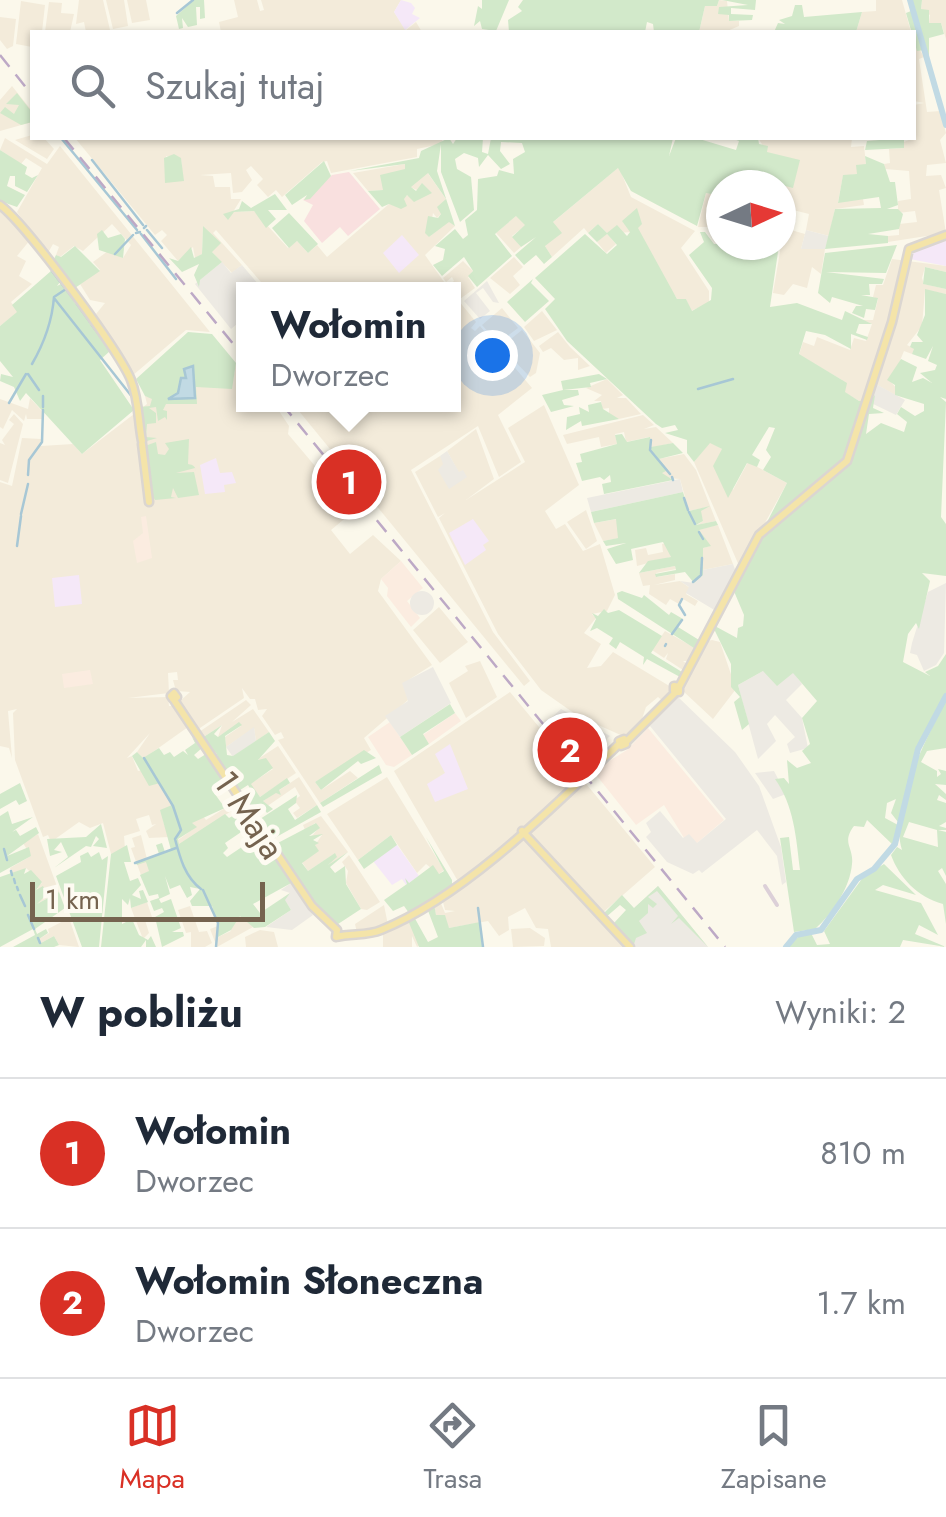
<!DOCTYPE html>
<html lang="pl">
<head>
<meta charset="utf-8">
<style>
  :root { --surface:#fff; --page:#f6f6f7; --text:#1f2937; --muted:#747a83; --line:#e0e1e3; --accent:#d93025 }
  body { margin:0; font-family:Jost,sans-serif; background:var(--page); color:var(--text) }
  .compass { position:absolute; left:706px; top:170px; width:90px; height:90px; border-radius:50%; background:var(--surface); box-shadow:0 2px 8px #0004; rotate:86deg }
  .scale { position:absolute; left:30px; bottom:25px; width:235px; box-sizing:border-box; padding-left:10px; border:5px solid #75634f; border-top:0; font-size:28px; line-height:35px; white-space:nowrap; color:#75634f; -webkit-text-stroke:8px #fefbf2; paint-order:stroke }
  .you { position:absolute; left:492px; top:355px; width:35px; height:35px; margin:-25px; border:8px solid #fff; border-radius:50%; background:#1a73e8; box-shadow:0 0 0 15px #1a73e833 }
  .badge { display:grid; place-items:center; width:65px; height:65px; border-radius:50%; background:var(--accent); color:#fff; font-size:32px; font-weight:700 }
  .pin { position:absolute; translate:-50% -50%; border:5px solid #fff; box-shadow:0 2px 10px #0006 }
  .popup { position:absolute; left:236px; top:282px; width:225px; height:130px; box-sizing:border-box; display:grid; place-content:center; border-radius:0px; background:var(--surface); filter:drop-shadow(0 2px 8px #0005); font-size:32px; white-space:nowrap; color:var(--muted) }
  .popup b { font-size:38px; color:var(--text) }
  .popup::after { content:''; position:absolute; left:50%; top:100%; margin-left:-20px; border:20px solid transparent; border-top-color:var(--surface) }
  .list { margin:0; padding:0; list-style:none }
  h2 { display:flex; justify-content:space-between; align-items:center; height:130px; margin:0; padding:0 40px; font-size:42px }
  h2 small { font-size:32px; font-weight:400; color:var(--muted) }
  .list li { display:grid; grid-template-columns:65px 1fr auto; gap:30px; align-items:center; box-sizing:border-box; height:150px; padding:0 40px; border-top:2px solid var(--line) }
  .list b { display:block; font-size:38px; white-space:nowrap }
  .list p { margin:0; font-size:32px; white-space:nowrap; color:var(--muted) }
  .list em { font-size:32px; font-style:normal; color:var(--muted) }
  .icon { flex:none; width:55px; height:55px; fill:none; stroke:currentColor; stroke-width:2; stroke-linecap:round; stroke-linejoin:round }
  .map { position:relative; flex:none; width:946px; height:947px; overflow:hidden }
  .search { position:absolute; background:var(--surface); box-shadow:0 2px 8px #0004; left:30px; right:30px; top:30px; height:110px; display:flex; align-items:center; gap:25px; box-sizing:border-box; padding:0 35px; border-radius:0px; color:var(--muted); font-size:38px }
  .sheet { height:430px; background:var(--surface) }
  nav { display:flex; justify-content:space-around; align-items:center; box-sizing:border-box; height:140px; border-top:2px solid var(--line); background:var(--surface); font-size:28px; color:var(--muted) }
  nav a { display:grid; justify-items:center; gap:5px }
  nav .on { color:var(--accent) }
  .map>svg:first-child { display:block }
  .residential { fill:#f3ebda; fill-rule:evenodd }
  .commercial { fill:#fbece0 }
  .industrial { fill:#edeae3 }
  .education { fill:#f5e8f8 }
  .medical { fill:#f9e0df }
  .green { fill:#d2e9ca; fill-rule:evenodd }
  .water { fill:#c1dae4; stroke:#a7c7d5; stroke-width:2.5 }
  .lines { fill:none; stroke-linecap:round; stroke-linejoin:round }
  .stream { stroke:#a7c7d5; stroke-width:2.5 }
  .river { stroke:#c1dae4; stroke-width:6 }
  .taxiway { stroke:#dcd0d8; stroke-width:4 }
  .major-casing { stroke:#dbd6d1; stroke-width:11 }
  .major { stroke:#f4e4a9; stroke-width:6 }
  .rail { stroke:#bda9c6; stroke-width:2.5; stroke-dasharray:15 10; stroke-linecap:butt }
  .labels { text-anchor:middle; stroke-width:10; stroke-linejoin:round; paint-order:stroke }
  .street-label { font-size:35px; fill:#75634f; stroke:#fefbf2 }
</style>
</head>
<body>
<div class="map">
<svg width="946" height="947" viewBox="0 0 946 947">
  <rect width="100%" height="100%" fill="#fbf8eb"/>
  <path class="residential" d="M 79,0 L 103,0 L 110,30 L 86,32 L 84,22 L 76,24 Z
    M 106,0 L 124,0 L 128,26 L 113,29 Z
    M 127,0 L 146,0 L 150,20 L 132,23 Z
    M 234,0 L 257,0 L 260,11 L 264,10 L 261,0 L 401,0 L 394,12 L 406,30 L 416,22 L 422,32 L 221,32 L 219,22 L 238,17 Z
    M 719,0 L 727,1 L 729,21 L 739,21 L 739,26 L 725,32 L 699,32 L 705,6 L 717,6 Z
    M 876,0 L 902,0 L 911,32 L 856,32 L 862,12 L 876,11 Z
    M 922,0 L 946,0 L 946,39 L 941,23 L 929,23 L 930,15 L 921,9 Z
    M 21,1 L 45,5 L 42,32 L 32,32 L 32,47 L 16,44 Z
    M 49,2 L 62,3 L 61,13 L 74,14 L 70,32 L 45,32 Z
    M 0,17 L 16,19 L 13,46 L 7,49 L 0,40 Z
    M 914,40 L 924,57 L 919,59 L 927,112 L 940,111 L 946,133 L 940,140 L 946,163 L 927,165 L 926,176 L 941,175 L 946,188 L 939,190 L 946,233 L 888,242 L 888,236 L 899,235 L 899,224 L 917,222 L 915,211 L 898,213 L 898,201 L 911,199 L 909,171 L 885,169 L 884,164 L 890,163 L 889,149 L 904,148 L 904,142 L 914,138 L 914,105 L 924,103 L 914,101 Z
    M 12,86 L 32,111 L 32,122 L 0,131 L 0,100 Z
    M 32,135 L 44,138 L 54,149 L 47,159 L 15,140 Z
    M 5,138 L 47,164 L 60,146 L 210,332 L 186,330 L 132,376 L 96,314 L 105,303 L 90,300 L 80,284 L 100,270 L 93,262 L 108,251 L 123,258 L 131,245 L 112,224 L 83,251 L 74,246 L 60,257 L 56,255 L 59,247 L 53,244 L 49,251 L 42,248 L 17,212 L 42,168 L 26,158 L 21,164 L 0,150 Z
    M 75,138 L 443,138 L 441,144 L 417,149 L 417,157 L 331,173 L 327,161 L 322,162 L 282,197 L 276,190 L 268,197 L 257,185 L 263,179 L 251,166 L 246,170 L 252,180 L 242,192 L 233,193 L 231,173 L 200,175 L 213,176 L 215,187 L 230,187 L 231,199 L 241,199 L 233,212 L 254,211 L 288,248 L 297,241 L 308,253 L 317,245 L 327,257 L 389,204 L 407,195 L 416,201 L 424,193 L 410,187 L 427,172 L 446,199 L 441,214 L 437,218 L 433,213 L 429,237 L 449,221 L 455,226 L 425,255 L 449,289 L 267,289 L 216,230 L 213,233 L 242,265 L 232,273 L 212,252 L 203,226 L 202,254 L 195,258 L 193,247 L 178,261 L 161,241 L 167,235 L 162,230 L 155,235 ZM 166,156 L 181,159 L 183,181 L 165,181 Z
    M 758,138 L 852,138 L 851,147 L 864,146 L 866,164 L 858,174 L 843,176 L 838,202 L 863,199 L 864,205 L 835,209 L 829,236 L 806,230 L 809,214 L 781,207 L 781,185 L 773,185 L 767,152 Z
    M 405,164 L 406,169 L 383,190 L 368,191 L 353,173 Z
    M 619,167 L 631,197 L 695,231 L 681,248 L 709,291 L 709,303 L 691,311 L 686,299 L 678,300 L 631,232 L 607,234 L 616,244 L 606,253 L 597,242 L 607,233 L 598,224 L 588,233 L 584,228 L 552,257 L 545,246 L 552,223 Z
    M 706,193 L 721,196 L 720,227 L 698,227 Z
    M 0,207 L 30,240 L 17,256 L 26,261 L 19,276 L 32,284 L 11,302 L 18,312 L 0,326 Z
    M 517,215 L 526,225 L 512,236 L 521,247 L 514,253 L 496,233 Z
    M 784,228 L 805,234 L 801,249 L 825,249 L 821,274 L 812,267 L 807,288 L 793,284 L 784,295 L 773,293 Z
    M 514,257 L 523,267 L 513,276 L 520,285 L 510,294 L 490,278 Z
    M 892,259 L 946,266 L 946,272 L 925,267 L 922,278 L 924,284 L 946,289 L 946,294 L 925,290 L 922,326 L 907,345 L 915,349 L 912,354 L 904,351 L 891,382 L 898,390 L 895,395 L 874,383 L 867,401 L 859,401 L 844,392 L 842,380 L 799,355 L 803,342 L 814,346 L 817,337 L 850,350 L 854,338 L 866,341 L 872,324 L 862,320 L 873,320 L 878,299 L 873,297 L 876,285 L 883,285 Z
    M 463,261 L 473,271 L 468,277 L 475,288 L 460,299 L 449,285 L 454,281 L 452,277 L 446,282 L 443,278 Z
    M 454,295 L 476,322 L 471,328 L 475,331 L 480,326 L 532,388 L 498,415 L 521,462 L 499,477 L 478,426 L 411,470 L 493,632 L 530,681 L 524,686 L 294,405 L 454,404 Z
    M 502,308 L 518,328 L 498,343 L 482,325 Z
    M 542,311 L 557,330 L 534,341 L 524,327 Z
    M 522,330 L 540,353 L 536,373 L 530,377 L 501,347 Z
    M 558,332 L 570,347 L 590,366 L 578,370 L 578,358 L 564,360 L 551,348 L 543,352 L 539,346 Z
    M 236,363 L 244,373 L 244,404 L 275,405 L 289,426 L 288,434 L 342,498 L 339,503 L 349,515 L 331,530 L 350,554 L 373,535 L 401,561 L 381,579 L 378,591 L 432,665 L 410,679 L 405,689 L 408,700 L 364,738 L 371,750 L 315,782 L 321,790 L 350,771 L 358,778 L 320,803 L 278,740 L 284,738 L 281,732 L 275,735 L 262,716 L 267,709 L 258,710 L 255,699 L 250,699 L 242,688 L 244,698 L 197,730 L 179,702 L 190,692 L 176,691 L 173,680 L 178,680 L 177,672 L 168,673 L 169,693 L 128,698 L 168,697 L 169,706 L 174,706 L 188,727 L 143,759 L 137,752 L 150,733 L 127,758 L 132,756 L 138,771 L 143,770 L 159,782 L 172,805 L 163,821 L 169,837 L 149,838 L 146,831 L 156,824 L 152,825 L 149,815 L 136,819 L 140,831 L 124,836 L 125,849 L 111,854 L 103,823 L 90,828 L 79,822 L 51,842 L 48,835 L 43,837 L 15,760 L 13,713 L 17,709 L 8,711 L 12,758 L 9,748 L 0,746 L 0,482 L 12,486 L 22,438 L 41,439 L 41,446 L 73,444 L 82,454 L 147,404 L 145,396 L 152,398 L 152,404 L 196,404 L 195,386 L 233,380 Z
    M 607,379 L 623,395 L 617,398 L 626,398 L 641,414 L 619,419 L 609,415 L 609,408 L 602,409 L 601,401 L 594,401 L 602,395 L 586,388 Z
    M 30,398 L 43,412 L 42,419 L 27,419 L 26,414 L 24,421 L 12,410 L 3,429 L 0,427 L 0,399 L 28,409 Z
    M 544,405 L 579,485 L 545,511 L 556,529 L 565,524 L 583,551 L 600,544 L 615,595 L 607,611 L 592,614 L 596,618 L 584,633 L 601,644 L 587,668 L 601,666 L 613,652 L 671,687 L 664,702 L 658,697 L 646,707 L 640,725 L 625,737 L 578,716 L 541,690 L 498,634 L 439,518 L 445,513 L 438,517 L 415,472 L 440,456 L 459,473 L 447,451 L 476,429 L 494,479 L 466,500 L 525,462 L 508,428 Z
    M 14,414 L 23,424 L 8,483 L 0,480 L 0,443 L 5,445 L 2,440 L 14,424 L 9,420 Z
    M 643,415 L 654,425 L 644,429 L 656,427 L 673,443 L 650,448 L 649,437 L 626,442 L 624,432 L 615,434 L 617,444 L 601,447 L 599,437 L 567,444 L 563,435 Z
    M 710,442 L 722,449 L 719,469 L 733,490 L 748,462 L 787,483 L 740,568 L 694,462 Z
    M 684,454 L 696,470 L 716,521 L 697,525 L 703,521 L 700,511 L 707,507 L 689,511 L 680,479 L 666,478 L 661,472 L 658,459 Z
    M 586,510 L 597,541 L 586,549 L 567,522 Z
    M 617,519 L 619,538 L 603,541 L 594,523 Z
    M 718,525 L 733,564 L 703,570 L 703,548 L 710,546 L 698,529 Z
    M 666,543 L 671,557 L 637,566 L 635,550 L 646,548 L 648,555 L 663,552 L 662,544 Z
    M 675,566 L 676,569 L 656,573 L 657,577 L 675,574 L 675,580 L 654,585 L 680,581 L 690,588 L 686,594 L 698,601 L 695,606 L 683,599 L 679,604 L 670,599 L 666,605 L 649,594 L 650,585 L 643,586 L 639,573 Z
    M 439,607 L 468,642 L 440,663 L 413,630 Z
    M 665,631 L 695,648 L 688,661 L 683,661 L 687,664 L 683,670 L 666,659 L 668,653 L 664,658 L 652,650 Z
    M 712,640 L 720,642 L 736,689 L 713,719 L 683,691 L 682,684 L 704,642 Z
    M 480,661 L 497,697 L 466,718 L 449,683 L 468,671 L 465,666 Z
    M 510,692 L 655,867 L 600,915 L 627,947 L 551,947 L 548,929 L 536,928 L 525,908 L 508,917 L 509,930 L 499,936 L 488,921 L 449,928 L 436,916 L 434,904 L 440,901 L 445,913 L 455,911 L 445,910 L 442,898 L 459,883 L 394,771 Z
    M 246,700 L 251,705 L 232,722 L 253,709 L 269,732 L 256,741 L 254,728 L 226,747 L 225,737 L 241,726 L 240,723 L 218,737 L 222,725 L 202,738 L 199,732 Z
    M 278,746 L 296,773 L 260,797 L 250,784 L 273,769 L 258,759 Z
    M 299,777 L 317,805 L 297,818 L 293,813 L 300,808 L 294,800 L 300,796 L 295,787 L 266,807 L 263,801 L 276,792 L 281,795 L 278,791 Z
    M 387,777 L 444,870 L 439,874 L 426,864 L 417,873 L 391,835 L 358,860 L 327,814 Z
    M 236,801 L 239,806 L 179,845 L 178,840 L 196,827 L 191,823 L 202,815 L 206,820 Z
    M 321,816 L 348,852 L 329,865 L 334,854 L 308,871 L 302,862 L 318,851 L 315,845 L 322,835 L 310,838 L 319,828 L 315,823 L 305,830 L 303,825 Z
    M 38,834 L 59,892 L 37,904 L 35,900 L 47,893 L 35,887 L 42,883 L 26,868 L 13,876 L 10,868 L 31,856 L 23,843 Z
    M 141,835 L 150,871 L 141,875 L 131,848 L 135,847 L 132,838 Z
    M 349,855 L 380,902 L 367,910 L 361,909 L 346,883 L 348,871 L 342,862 Z
    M 147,902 L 152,917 L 145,920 L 149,933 L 143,939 L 131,908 Z
    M 384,905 L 388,925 L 357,933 L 355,924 Z
    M 190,906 L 199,932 L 207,931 L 212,943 L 205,947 L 191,947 L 191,932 L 186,933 L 178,910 Z
    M 240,915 L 253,927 L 217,947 L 210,929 L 218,926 L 218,937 L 231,931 L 229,926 Z
    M 69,918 L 79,947 L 59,945 L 54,936 L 41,943 L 39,939 L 49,933 L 48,929 Z
    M 407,918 L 420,945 L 417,947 L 412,936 L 412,947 L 383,947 L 383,930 L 394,930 Z
    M 530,928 L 545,938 L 544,946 L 513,947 L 511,929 Z
    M 260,930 L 274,932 L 278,947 L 246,947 L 245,937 Z"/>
  <path class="commercial" d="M 146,516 L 152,558 L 137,563 L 133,541 L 143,533 L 141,517 Z
    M 401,561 L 423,588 L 407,601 L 420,618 L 411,627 L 387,596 L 388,588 L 381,579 Z
    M 90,670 L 93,684 L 64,688 L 62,674 Z
    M 455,713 L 461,721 L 429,744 L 423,735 Z
    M 390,722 L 412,755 L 394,767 L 386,765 L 368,737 Z
    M 648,728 L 724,820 L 697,843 L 684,838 L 664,805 L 636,825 L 593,771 L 627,750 Z"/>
  <path class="industrial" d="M 806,230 L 829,236 L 825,249 L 801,249 Z
    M 222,262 L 231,273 L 242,265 L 259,285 L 244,290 L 238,304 L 244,318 L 231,329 L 195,284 Z
    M 487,281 L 499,303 L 493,302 L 483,288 L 476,293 L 490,311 L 480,319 L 464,301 Z
    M 874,383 L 905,400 L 896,415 L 867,401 Z
    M 447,451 L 459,472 L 463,470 L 467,477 L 449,489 L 438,470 L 443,464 L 440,456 Z
    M 680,479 L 683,492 L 591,512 L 587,498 Z
    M 733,564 L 736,572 L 716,611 L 686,593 L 689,587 L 680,581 L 694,583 L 703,570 Z
    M 946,583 L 944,653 L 936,665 L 924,671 L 917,655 L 910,653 L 912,643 L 928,592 Z
    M410 603a12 12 0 1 1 24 0a12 12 0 1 1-24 0Z
    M 433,667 L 451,703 L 400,737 L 385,716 L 408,701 L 402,683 Z
    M 763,671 L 793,672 L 802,684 L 786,700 L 802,718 L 808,748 L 790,753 L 787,744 L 795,737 L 775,715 L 767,724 L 776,741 L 758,759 L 738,685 Z
    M 677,696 L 735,752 L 759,786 L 781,847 L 786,882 L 782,885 L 777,856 L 757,830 L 702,873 L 699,870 L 693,874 L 667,862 L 646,837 L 651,832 L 646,823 L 660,811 L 683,838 L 689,834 L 697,843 L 726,819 L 650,726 Z
    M 561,709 L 610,736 L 584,761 L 550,719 Z
    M 254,727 L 256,741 L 233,757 L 226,747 Z
    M 774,771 L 786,794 L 773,799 L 755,773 Z
    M 291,883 L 313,915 L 292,930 L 266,927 L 291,910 L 283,898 L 290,893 L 281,890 Z
    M 658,886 L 708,947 L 634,947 L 615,926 Z"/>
  <path class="education" d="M 401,0 L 411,3 L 415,8 L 412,14 L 420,18 L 405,30 L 394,12 Z
    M 402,235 L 419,255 L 399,273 L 383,253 Z
    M 946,240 L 946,266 L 910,259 L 917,246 Z
    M 216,458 L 220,473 L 232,472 L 236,483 L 224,485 L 225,492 L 205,494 L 200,465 Z
    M 473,519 L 489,541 L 483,545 L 486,550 L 465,565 L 449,533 Z
    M 79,575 L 82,604 L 55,607 L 52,578 Z
    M 450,744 L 468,789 L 435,802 L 427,784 L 445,773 L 435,754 Z
    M 397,845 L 419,876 L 406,885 L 402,879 L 392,885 L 373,861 Z"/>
  <path class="medical" d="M 349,172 L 380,209 L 348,236 L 340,227 L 322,243 L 304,221 L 313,205 L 303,200 L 332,175 Z"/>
  <path class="green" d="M 194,0 L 204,0 L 205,18 L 200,19 L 200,7 L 196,7 L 197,25 L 188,27 L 182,18 L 183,28 L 179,29 L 176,16 Z
    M 482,0 L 509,0 L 496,31 L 482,29 L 480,21 L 474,26 L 478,6 L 482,9 Z
    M 523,0 L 719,0 L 717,6 L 705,6 L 699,32 L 654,32 L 653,24 L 647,22 L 645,32 L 509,32 L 508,20 L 522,11 L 518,7 Z
    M 722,0 L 756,0 L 755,10 L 731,8 L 731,14 L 753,15 L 752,20 L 729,21 L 729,15 L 718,14 L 719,7 L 748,5 Z
    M 908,0 L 922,0 L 921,9 L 929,10 L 929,23 L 941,23 L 944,34 L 929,38 L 929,57 L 925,50 L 917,51 L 906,13 L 911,11 Z
    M 795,5 L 802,5 L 804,17 L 862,12 L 856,32 L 774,32 L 778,23 L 785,24 L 779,20 L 792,16 Z
    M 17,93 L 31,111 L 32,122 L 21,125 L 0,113 L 5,107 L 14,114 L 19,105 L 6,104 Z
    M 449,138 L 453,144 L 457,138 L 483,138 L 482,152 L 488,154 L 491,138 L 673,138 L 669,156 L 676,138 L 696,138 L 736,150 L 739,141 L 731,138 L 758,138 L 759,144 L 768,146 L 767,152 L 800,160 L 793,188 L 774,183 L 721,185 L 721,196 L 706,193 L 697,226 L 631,191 L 618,168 L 553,222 L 562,233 L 545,246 L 552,257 L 544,264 L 536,255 L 524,265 L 515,255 L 536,237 L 521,247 L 512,237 L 525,225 L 516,216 L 495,234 L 512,256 L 477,287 L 468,276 L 473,271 L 464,257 L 442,276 L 433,265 L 443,260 L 445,249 L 435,246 L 455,229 L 463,239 L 468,235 L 465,220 L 477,210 L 478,179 L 497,176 L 499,170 L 514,174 L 513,159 L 525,152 L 522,143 L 501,142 L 500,151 L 510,164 L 501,169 L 488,155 L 479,167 L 478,158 L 464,153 L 455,159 L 457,169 L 471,177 L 474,210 L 460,222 L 441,172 L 441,144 L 437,171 L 455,226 L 449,222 L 429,237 L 425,233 L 428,216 L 438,218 L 441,214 L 437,207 L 446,199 L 428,173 L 411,187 L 416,191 L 422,183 L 432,193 L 414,202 L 407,195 L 404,199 L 407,206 L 401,209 L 389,204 L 382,207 L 368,191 L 383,190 L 380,175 L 405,169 L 405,164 L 350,171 L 419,158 L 421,151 Z
    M 904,138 L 904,148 L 865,150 L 867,141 Z
    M 0,150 L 27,167 L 25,174 L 32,178 L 38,175 L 27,192 L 15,186 L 15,176 L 10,176 L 7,186 L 25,195 L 17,207 L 0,201 Z
    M 174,154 L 181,158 L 184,181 L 165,183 L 164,158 Z
    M 865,156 L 884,164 L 890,182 L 895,182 L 898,205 L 887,209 L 898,209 L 903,214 L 899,229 L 868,234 L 888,236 L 888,243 L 825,249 L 835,209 L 881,208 L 879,197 L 838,203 L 843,175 L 857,174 L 856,165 L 866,164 Z
    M 324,161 L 331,176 L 310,199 L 304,200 L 307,195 L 292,205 L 285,195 Z
    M 275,194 L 287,210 L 268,210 L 276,219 L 266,228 L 254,211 L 234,212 L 228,220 L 223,214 L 239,209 L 242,201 L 251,208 Z
    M 637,208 L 642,224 L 638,228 L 677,299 L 686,299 L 692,311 L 711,300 L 712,288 L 689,255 L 704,242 L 700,232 L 705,232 L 714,244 L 779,245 L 770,307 L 797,303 L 842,320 L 845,311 L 872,324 L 859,324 L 856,333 L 868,337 L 867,340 L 851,334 L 851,349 L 825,335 L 806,331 L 799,354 L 847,383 L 845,392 L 859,401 L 870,400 L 875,395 L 873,408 L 884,413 L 869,414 L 866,434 L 881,423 L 904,432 L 907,422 L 897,414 L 901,407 L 915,416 L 924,411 L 924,404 L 895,395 L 895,385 L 887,380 L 901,359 L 917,367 L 912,382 L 923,378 L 932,383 L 920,373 L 935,370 L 937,365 L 928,361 L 933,346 L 926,359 L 912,354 L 914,349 L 910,347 L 912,342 L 923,342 L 917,335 L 925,315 L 925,289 L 946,294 L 946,399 L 940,397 L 946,402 L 941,517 L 946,524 L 946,576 L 922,573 L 930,581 L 919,629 L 916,623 L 908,634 L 903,662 L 930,676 L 925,672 L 938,666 L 946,654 L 946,693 L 917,749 L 898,822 L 891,813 L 896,799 L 887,803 L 885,818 L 898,825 L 893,845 L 867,820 L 864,827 L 854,826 C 841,843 854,847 852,864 C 850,888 832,914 815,929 L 794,932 L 780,838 L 789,837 L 793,870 L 800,870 C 796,836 794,806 775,779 L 784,778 L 789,784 L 787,760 L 797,768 L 811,763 L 802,751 L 810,744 L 802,718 L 817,701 L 793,673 L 777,686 L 763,671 L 738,685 L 749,724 L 742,730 L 734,702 L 740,697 L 731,687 L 731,664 L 715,631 L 710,632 L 713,625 L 737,638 L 738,628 L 743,626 L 744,615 L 733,589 L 787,483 L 763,470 L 771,457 L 766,450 L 775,428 L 769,427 L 752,455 L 760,460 L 757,467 L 747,463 L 728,498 L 713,466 L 722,449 L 710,443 L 694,462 L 687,453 L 687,440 L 665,433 L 678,430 L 675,425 L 662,428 L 656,424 L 567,341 L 545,309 L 555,299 L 535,278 L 585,234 L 607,254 L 617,245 L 607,234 L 597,242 L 588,233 L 598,224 L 607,233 L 617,225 L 627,236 L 630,232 L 622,221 Z
    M 289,213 L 318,244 L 308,253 L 297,241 L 289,248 L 272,228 Z
    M 203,226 L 221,243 L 212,252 L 222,262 L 200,280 L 199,287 L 194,275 L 199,264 L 182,272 L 169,258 L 178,261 L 191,247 L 194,258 L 202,254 Z
    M 102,230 L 108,238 L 121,234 L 125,239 L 123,258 L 99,250 L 97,234 Z
    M 897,245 L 886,273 L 826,272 L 884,279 L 882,284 L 869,284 L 870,295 L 861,295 L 878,298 L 875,310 L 866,309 L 864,318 L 852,313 L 856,306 L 863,306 L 832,297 L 830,303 L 818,293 L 825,253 Z
    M 75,246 L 100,271 L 72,290 L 53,261 L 56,255 L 61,257 Z
    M 925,267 L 946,272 L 946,289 L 923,284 Z
    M 51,271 L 60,282 L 57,286 L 61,284 L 110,351 L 100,360 L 134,410 L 82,454 L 26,393 L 20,401 L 14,387 L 0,381 L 1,374 L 13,377 L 0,361 L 0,326 L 17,312 L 12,305 Z
    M 533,279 L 531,283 L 549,301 L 525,322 L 507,302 Z
    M 188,332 L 212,334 L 236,363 L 232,389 L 196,387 L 197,404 L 166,404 L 163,410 L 167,411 L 167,420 L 165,417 L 158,421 L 156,407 L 149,408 L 156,413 L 156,423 L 147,424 L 146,437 L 157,438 L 147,441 L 144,438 L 139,407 L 150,406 L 152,399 L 145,396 L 136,379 Z
    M 599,374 L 607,379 L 590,383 L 591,387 L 563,390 L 578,390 L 579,395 L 562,400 L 564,405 L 574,406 L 551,412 L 542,395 L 563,390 L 561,381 Z
    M 601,402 L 603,409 L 619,419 L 582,426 L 581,421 L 566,430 L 567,417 L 580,414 L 579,407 L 589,412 L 588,405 Z
    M 622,434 L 627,442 L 650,437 L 651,447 L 673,443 L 683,453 L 659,459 L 668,470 L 662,473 L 673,480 L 604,494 L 602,484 L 611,482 L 610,475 L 604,480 L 600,477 L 582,481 L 576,463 L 582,462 L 580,454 L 617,444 L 615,435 Z
    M 189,439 L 188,464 C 194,465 195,466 196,472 L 195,468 L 176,473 L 194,472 L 199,495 L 178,498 L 173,488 L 171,497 L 176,498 L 155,500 L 152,495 L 151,501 L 145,446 L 156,442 L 158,454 L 165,455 L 169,449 L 165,443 Z
    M 683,492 L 689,511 L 710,506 L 701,511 L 703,521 L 696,525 L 716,521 L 718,525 L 699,530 L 711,546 L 703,548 L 703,575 L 694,583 L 685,572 L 656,577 L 655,574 L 676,570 L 675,566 L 639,573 L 648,561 L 671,557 L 663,542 L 631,549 L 633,560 L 616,564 L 607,549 L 626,543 L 606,546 L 603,541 L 618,538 L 616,519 L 594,523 L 591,512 Z
    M 622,591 L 642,598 L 644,595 L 669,615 L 671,612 L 683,619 L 678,627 L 699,640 L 694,648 L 618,599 L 617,593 Z
    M 604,609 L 608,613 L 619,610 L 662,636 L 651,653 L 682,672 L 680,677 L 647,659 L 643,665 L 644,657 L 620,642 L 616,649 L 609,644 L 613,638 L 597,628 L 590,631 L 596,619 L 592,613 L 598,616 Z
    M 946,700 L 946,748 L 927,751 L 921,762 L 937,771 L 937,777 L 941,774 L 938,769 L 946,771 L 946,785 L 935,784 L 946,794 L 946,800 L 939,795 L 937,800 L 946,803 L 946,822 L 939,826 L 946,828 L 946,830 L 938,830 L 946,832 L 946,876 L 942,868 L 938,871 L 946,884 L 946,924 L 943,904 C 917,897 899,877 891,855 L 897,847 L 902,850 C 889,810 926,739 946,700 ZM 909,822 L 937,830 L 938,847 L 903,837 Z
    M 450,704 L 455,713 L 423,734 L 429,744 L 412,755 L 400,737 Z
    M 239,722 L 242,725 L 225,736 L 227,755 L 233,756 L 269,732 L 275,741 L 258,760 L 266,758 L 273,768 L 251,784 L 260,797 L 287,778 L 290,783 L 279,790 L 281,795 L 276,793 L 263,801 L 273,809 L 267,813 L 264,809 L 255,815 L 243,796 L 251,790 L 248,785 L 237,792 L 216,753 L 202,738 L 222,725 L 214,734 L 218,737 Z
    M 192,737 L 202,748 L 194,755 L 198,759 L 206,754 L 224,781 L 212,790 L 225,808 L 192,823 L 197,827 L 178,839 L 179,844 L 225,814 L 229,818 L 244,810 L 253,824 L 225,843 L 228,848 L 223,853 L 227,857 L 261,834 L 293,882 L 253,904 L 260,913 L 290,893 L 285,900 L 291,910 L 265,927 L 254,928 L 240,916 L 231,930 L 218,937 L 216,947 L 218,925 L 212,906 L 192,906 L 190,901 L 200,889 L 190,887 L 192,895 L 187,898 L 180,885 L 170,889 L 165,876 L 170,894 L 159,899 L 161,903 L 171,899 L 181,928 L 172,932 L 183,932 L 184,936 L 162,947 L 155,917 L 164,912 L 162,908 L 154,911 L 150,901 L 159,898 L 158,894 L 149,896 L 140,875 L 149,871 L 146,862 L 137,865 L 135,862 L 159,854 L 156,845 L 162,843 L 165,852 L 171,850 L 160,810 L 172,805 L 160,783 L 149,786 L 132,756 L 137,752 L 143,758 L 159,748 L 164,755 L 170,752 L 174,757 L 183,751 L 188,755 L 185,750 L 195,743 Z
    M 364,750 L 376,758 L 361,764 L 358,761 L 321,790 L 315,782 Z
    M 379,765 L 382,773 L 323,807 L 320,803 Z
    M 20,783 L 27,801 L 19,805 L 16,800 L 0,809 L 0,794 Z
    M 297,795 L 296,803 L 288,809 L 295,820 L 317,805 L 321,812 L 271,840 L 257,821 Z
    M 8,811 L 12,824 L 33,817 L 12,832 L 16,830 L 20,836 L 36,827 L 39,833 L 7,856 L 29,847 L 31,856 L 0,873 L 0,816 Z
    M 316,823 L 320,828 L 309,836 L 323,834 L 313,840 L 319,843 L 315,845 L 319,851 L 302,863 L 308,871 L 335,853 L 337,857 L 328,865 L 348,852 L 330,867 L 335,873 L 345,866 L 346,884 L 361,909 L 335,926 L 314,904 L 274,845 Z
    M 101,824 L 107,848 L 93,846 L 99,839 L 96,836 L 91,847 L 86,846 L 54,868 L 68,857 L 61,842 L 54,850 L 62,852 L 50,856 L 47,839 L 86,837 Z
    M 391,835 L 397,845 L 364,869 L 358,860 Z
    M 426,837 L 452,880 L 452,885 L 409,913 L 404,906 L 393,911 L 384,900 L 407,884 L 405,878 L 409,883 L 433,865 L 439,874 L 444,871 Z
    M 127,845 L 131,862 L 124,862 L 130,881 L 138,878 L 141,885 L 132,895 L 141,899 L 139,891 L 143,890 L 148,902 L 131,908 L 130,898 L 128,905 L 122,899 L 122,924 L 132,919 L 139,935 L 148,940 L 151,936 L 156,947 L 146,947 L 146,940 L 141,947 L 101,947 L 111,854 Z
    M 88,852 L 91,857 L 99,852 L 102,860 L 108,856 L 99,947 L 82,947 L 56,876 L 81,862 L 80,856 Z
    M 884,864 L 916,895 L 883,885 L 875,890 L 921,903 L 938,935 L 919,925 L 915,934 L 946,947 L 903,940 L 900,947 L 788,947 L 803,932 L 811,933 L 817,945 L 830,944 L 824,931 L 864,876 Z
    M 26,868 L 24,874 L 31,870 L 42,882 L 36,890 L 43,886 L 47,894 L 37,904 L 59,892 L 65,908 L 35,929 L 37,934 L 46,929 L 48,933 L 39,939 L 41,943 L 54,936 L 59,945 L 54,947 L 13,947 L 35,935 L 33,929 L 0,947 L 0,877 Z
    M 658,886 L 708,947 L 679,918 L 671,924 L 678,916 L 657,891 L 648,897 L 657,904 L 653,908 L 648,904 L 648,913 L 639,921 L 647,933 L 636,938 L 633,947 L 606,919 L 614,923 L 626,910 L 620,905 L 605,918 L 602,915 L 622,895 L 634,908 Z
    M 434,904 L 436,915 L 445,915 L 449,928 L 480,922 L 482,947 L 419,947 L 407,918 L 413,915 L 428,942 L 438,937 L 427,908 Z"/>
  <path class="water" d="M 193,366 L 195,398 L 168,399 L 178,393 L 181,378 L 186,378 L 184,369 Z"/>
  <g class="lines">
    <path class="stream" d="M 177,13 L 193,0
      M 61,138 L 137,230
      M 92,160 L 143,225
      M 144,228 L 146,226
      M 147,230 L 162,248
      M 136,233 L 140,232
      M 141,234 L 176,279
      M 115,254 L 133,235
      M 52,271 L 75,301
      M 54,298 L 133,398
      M 77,304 L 90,322
      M 92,325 L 109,348
      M 32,364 C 43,345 52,323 54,297 L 66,289
      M 28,374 L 39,390
      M 698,389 L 733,379
      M 9,403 L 26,374
      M 43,407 L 43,396
      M 651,440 L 650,450 L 670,474
      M 28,475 L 29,460 L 42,442 L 43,410
      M 672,477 L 673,480
      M 684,498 L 688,510
      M 689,512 L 695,524
      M 21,514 L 28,484
      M 699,532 L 703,539
      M 17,546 L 21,516
      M 701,575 L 702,558
      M 693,582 L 700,576
      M 682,599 L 679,605 L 685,615
      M 672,634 L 682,620
      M 665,646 L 666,644
      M 144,758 L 173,806 L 181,830 L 175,839 C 180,858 185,877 201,889
      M 4,849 L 7,860
      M 135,863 L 176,848
      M 11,871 L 12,875
      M 14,879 L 15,883
      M 17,887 L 18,890
      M 203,890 L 218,923 L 216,947
      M 20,895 L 25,906
      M 478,908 L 483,947
      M 28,915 L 34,929
      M 38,938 L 40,943"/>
    <path class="river" d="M 910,0 L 946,125
      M 786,947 L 796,935 L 821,930 L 857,879 L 874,869 L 895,844 L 918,749 L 946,696"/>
    <path class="taxiway" d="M 765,886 L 777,905"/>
    <defs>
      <path id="major" d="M 0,205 C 25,223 119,350 131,380 C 139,400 138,421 142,441
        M 142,444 L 149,502
        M 674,686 L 679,687 L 679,692 L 674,691 Z
        M 679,687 L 759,535 L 847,461 L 892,322 L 909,249 L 946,235
        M 174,693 L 177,697 L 173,699 L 171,696 Z
        M 174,700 L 312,906 L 337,930
        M 624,739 L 626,744 L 621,746 L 619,741 Z
        M 626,742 L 676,692
        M 522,831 L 630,947
        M 337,930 L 336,937 C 351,933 367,936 381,930 C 465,896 553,807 619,744"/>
    </defs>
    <use href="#major" class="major-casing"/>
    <use href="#major" class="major"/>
    <path class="rail" d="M 0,55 L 32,95
      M 64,138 L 244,357
      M 282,404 L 725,947"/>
  </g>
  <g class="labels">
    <g class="street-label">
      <text transform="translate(249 815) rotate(56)" y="12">1 Maja</text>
    </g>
  </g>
</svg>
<svg class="compass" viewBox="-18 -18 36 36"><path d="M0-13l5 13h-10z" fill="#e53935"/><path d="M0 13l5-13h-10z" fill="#747a83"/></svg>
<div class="scale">1 km</div>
<div class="you"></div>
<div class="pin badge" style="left:349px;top:482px">1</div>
<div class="popup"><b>Wołomin</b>Dworzec</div>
<div class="pin badge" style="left:570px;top:750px">2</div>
<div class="search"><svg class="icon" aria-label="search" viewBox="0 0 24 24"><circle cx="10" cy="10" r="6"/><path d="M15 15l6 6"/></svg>Szukaj tutaj</div>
</div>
<section class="sheet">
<h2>W pobliżu<small>Wyniki: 2</small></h2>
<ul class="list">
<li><span class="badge">1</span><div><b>Wołomin</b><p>Dworzec</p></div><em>810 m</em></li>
<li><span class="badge">2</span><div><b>Wołomin Słoneczna</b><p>Dworzec</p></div><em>1.7 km</em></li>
</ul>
</section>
<nav>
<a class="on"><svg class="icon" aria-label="map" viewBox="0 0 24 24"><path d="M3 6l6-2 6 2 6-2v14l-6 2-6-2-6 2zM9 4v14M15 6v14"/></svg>Mapa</a>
<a><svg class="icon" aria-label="directions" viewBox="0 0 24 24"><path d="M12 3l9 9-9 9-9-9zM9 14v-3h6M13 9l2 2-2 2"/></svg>Trasa</a>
<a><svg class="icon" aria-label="saved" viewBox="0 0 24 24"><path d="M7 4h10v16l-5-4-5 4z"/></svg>Zapisane</a>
</nav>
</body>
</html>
